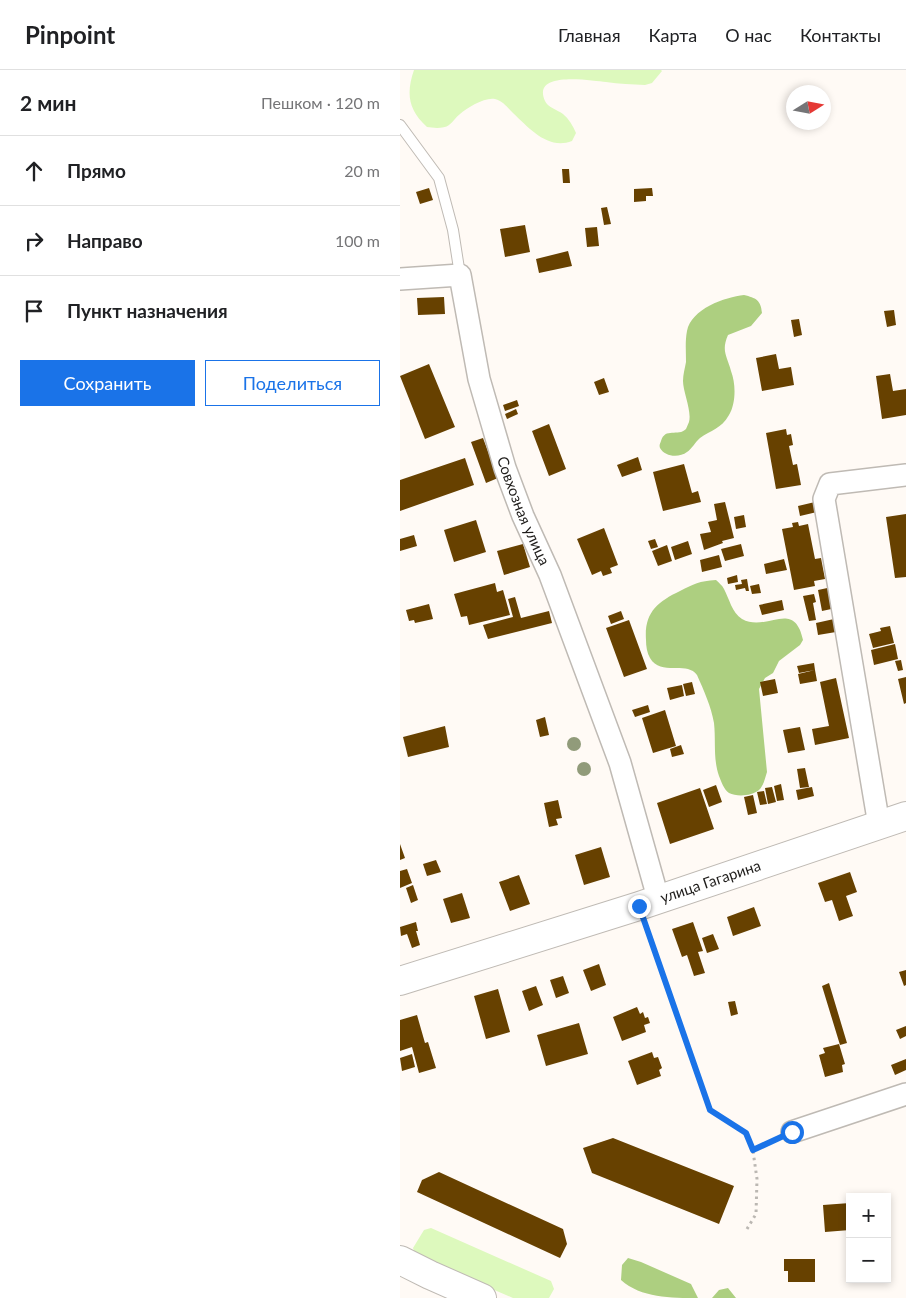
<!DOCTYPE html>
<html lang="ru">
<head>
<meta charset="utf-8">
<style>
  :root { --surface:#fff; --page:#f6f6f6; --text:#202124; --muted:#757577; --line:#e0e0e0; --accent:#1a73e8 }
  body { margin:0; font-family:Lato,sans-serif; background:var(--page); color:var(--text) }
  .controls { position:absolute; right:15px; bottom:15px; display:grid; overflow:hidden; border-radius:0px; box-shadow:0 2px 8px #0003 }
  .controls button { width:45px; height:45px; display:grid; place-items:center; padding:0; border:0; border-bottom:1px solid var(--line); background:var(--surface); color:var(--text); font:25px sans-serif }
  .compass { position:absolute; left:386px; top:15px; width:45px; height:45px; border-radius:50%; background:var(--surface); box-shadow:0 2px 8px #0003; rotate:79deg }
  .stop { position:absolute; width:15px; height:15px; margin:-11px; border:4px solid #1a73e8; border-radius:50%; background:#fff }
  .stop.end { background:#1a73e8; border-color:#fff; box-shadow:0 1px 5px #0008 }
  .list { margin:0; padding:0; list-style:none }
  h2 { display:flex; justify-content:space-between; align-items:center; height:65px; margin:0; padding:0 20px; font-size:21px }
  h2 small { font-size:16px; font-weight:400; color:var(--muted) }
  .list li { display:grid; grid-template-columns:32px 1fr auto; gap:15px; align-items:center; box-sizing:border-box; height:70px; padding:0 20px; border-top:1px solid var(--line) }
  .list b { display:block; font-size:19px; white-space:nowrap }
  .list em { font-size:16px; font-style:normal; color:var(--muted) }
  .actions { display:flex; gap:10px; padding:15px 20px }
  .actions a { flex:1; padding:11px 0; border:1px solid var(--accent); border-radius:0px; text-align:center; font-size:18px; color:var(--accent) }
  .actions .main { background:var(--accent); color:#fff }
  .icon { flex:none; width:28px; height:28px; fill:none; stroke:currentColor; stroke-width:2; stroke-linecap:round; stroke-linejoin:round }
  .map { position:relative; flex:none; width:506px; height:1228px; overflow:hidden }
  header { display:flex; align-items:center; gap:30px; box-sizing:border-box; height:70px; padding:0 25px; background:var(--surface); border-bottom:1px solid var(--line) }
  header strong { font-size:24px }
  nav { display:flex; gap:28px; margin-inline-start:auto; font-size:18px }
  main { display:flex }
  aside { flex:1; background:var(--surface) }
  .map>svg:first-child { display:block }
  .green { fill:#ddf9bd }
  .forest { fill:#adcf80 }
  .building { fill:#674100 }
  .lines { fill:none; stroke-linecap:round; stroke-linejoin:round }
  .lane-casing { stroke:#bfbab4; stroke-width:12 }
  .street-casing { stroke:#bfbab4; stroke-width:24 }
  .secondary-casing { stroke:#bfbab4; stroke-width:30 }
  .path { stroke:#bbb7b2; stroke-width:3; stroke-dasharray:2.5 4; stroke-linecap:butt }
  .lane { stroke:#fff; stroke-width:10 }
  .street { stroke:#fff; stroke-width:21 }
  .secondary { stroke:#fff; stroke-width:28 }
  .tree { fill:#919b7a }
  .route { stroke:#1a73e8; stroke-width:6 }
  .labels { text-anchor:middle; stroke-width:5; stroke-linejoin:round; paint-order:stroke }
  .street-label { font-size:15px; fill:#1e1c1a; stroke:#fff }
</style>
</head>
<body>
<header>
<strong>Pinpoint</strong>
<nav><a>Главная</a><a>Карта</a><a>О нас</a><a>Контакты</a></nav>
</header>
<main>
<aside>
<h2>2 мин<small>Пешком · 120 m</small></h2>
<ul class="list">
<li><svg class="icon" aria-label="ahead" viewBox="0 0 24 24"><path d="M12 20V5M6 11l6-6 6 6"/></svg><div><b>Прямо</b></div><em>20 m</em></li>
<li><svg class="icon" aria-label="right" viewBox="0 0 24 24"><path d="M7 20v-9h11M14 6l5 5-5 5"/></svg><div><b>Направо</b></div><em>100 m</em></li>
<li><svg class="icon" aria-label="arrive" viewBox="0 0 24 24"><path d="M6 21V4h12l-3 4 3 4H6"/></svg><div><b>Пункт назначения</b></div></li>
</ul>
<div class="actions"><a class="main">Сохранить</a><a>Поделиться</a></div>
</aside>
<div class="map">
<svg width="506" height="1228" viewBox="0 0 506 1228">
  <rect width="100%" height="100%" fill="#fffaf5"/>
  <path class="green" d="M 14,0 L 261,0 L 262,1 L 252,13 L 245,15 C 232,14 219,14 206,12 C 192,11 131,0 145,31 C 147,37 158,40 163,44 C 169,49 173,56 176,63 L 172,71 C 148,80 130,59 113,43 C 108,38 103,31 95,29 C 85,27 68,37 60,44 C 56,47 53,52 49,55 C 44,59 33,58 27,57 C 8,40 6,23 14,0 Z
    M 31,1158 L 151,1211 L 154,1219 L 149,1228 L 113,1228 L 16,1186 L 13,1178 L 24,1160 Z"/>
  <path class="forest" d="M 344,225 C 356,228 361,230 362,243 L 351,256 L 328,265 C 321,281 327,286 331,301 C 336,314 336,333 329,345 C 321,359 311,360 300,368 C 295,372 292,379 287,382 C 279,388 265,387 260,378 C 259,375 260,374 261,371 C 265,357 278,367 286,359 C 287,357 288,354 289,352 C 292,341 283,322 283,311 C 283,304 285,298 286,292 C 286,282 285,271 287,261 C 291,239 325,227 344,225 Z
    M 316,510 C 319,513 322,515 324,519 C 329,528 332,543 342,549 C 367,563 394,528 403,570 L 400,575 L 379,591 L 373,603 L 365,608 L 359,619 L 367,702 C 365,708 364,715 359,720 C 352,726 337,727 329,723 C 324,720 321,711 319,706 C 313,689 316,671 314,653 C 311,636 304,621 297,605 C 286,590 261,607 250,588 C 247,583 246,576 246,570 C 244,543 257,532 280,521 C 294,514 299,511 316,510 Z
    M 228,1188 L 241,1192 L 291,1214 L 298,1228 C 271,1228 241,1228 221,1210 L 222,1195 Z
    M 328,1218 L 336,1228 L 312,1228 L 319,1220 Z"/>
  <path class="building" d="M 162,99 L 169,99 L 170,113 L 163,113 Z
    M 29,118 L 33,130 L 20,134 L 16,122 Z
    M 252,118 L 253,126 L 246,126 L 246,131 L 234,132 L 234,119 Z
    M 207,137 L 211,154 L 204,155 L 201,138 Z
    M 125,155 L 130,182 L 105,187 L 100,159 Z
    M 197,157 L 199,176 L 187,177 L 185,158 Z
    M 168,181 L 172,196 L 139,203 L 136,189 Z
    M 44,227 L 45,244 L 18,245 L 17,228 Z
    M 494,240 L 496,255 L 487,257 L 484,241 Z
    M 399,249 L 402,265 L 394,267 L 391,250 Z
    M 376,284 L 379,299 L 391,297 L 394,315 L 362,321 L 356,288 Z
    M 29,294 L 55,357 L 25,369 L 0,306 Z
    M 490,304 L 493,321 L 506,319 L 506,345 L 482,349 L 476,306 Z
    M 204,308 L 209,322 L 199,325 L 194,312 Z
    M 117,330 L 119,336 L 105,341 L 103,335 Z
    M 116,339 L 118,344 L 107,349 L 105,344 Z
    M 149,354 L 166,399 L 149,406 L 132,361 Z
    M 386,359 L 387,365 L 391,364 L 393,375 L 389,376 L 393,395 L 397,394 L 401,415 L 376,419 L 366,363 Z
    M 83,368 L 98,408 L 86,413 L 71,372 Z
    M 238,387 L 242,400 L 222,407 L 217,395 Z
    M 65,388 L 74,415 L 0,441 L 0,410 Z
    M 284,394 L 292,423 L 298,421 L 301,432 L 263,441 L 253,402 Z
    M 325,432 L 334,468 L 322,471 L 323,473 L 304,480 L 300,464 L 311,462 L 308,452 L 317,450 L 314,434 Z
    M 415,432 L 417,442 L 400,446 L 398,436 Z
    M 506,444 L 506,507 L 495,508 L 486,447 Z
    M 344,445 L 346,457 L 336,459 L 334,447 Z
    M 76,450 L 86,482 L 54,492 L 44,460 Z
    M 398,452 L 399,456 L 408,454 L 415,489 L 421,488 L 425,509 L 414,511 L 415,516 L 394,520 L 382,459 L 393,457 L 392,453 Z
    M 204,458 L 218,495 L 210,498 L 212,503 L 203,506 L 201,501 L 192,505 L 177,469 Z
    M 14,465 L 17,476 L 0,481 L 0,469 Z
    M 255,469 L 258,477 L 251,479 L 248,471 Z
    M 288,471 L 292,484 L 275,490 L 271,477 Z
    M 123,474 L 130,497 L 104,505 L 97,481 Z
    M 341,474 L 344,486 L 325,491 L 321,479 Z
    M 267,475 L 272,491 L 258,496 L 252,481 Z
    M 319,485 L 322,497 L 302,502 L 300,490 Z
    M 384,489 L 387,500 L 366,504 L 364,494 Z
    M 337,505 L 338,512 L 328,514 L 327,508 Z
    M 347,509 L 349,521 L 346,521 L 345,518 L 336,520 L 335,515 L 342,514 L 341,510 Z
    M 95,513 L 97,522 L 103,520 L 110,545 L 69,555 L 67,546 L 61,547 L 54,524 Z
    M 359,514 L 361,523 L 352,524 L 350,516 Z
    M 432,517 L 436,538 L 422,541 L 418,520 Z
    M 414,524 L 416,532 L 413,533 L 416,550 L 409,551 L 403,526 Z
    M 115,527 L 121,548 L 149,541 L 152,553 L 88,569 L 83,555 L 113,547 L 108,529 Z
    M 382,530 L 384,540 L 362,545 L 359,535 Z
    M 29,534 L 33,549 L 15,553 L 14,550 L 9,551 L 6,540 Z
    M 221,541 L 224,549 L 211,554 L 208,546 Z
    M 434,549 L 436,562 L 418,565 L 416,553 Z
    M 229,550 L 247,599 L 224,607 L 206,558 Z
    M 490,556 L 494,573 L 473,578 L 469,564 L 481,561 L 480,558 Z
    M 495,574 L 498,589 L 474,595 L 471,580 Z
    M 501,590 L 503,600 L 498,601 L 495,591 Z
    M 414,593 L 415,600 L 399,603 L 397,596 Z
    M 415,600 L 417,611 L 400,614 L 398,604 Z
    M 506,607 L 506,633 L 504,634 L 498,609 Z
    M 436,608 L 449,668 L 415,675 L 412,659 L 429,656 L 420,612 Z
    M 375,609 L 378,623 L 363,626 L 360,612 Z
    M 292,612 L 295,624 L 286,626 L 283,614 Z
    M 282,615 L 284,626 L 270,630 L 267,618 Z
    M 248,635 L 250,642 L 235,647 L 232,640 Z
    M 265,640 L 276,676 L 253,683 L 242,648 Z
    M 145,647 L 149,665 L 140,667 L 136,650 Z
    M 45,656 L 49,677 L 8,687 L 3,667 Z
    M 400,657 L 405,680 L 388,683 L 383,660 Z
    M 281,675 L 284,684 L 272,687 L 270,679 Z
    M 405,698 L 409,717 L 400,718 L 397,699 Z
    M 381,714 L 384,730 L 377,731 L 374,716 Z
    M 316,715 L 322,732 L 309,737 L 303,720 Z
    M 372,717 L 376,732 L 368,734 L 365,718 Z
    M 412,717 L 414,726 L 398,730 L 396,720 Z
    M 300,718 L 314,759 L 270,774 L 257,733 Z
    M 364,721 L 367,734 L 360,735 L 357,722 Z
    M 353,725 L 357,743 L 348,745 L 344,727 Z
    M 158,730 L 162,748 L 156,749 L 158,755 L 149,757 L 144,733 Z
    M 0,774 L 5,788 L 0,790 Z
    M 201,777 L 210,807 L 184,815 L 175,785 Z
    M 36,790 L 41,802 L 27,806 L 23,794 Z
    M 7,799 L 12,813 L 0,818 L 0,801 Z
    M 450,802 L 457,822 L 446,826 L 453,846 L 439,851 L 432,830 L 425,832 L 418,813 Z
    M 119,805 L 130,834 L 110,841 L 99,812 Z
    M 13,815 L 18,830 L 11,833 L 6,818 Z
    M 62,823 L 70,848 L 51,853 L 43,829 Z
    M 354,837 L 361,856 L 333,866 L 327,847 Z
    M 16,852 L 18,861 L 16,861 L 20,875 L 12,878 L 7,864 L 1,866 L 0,857 Z
    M 293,852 L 303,881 L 298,882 L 305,903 L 294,906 L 287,885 L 282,887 L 272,859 Z
    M 313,864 L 319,879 L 307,883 L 302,868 Z
    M 199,894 L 206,915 L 191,921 L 183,900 Z
    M 506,900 L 506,915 L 504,916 L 499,902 Z
    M 163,906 L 169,923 L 156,928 L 150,910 Z
    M 429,913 L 447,973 L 440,975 L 422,916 Z
    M 136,916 L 143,935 L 129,941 L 122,921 Z
    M 98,919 L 110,962 L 86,969 L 74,926 Z
    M 335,931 L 338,944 L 331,946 L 328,932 Z
    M 237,937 L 240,944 L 243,942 L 245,948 L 248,947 L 250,953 L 244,955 L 246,962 L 222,971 L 213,947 Z
    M 17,945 L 25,973 L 28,972 L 36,998 L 19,1003 L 12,977 L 0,981 L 0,950 Z
    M 179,953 L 188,984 L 146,996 L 137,965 Z
    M 506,956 L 506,966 L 500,969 L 496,960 Z
    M 439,974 L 445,994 L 442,995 L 443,1002 L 425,1007 L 419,985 L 425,983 L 423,978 Z
    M 252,982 L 254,988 L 258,987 L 262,998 L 259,1000 L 261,1006 L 237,1015 L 228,991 Z
    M 12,984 L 15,997 L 2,1001 L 0,988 Z
    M 506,989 L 506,1000 L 495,1005 L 491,995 Z
    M 213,1068 L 334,1116 L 319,1154 L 192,1103 L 183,1078 Z
    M 39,1102 L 163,1159 L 167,1174 L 160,1188 L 17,1122 L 22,1110 Z
    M 450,1133 L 450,1160 L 425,1162 L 423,1135 Z
    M 384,1189 L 415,1189 L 415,1212 L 388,1212 L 388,1201 L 384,1201 Z"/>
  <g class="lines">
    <defs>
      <path id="lane" d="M 0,55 L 39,108 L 53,160 L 60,205"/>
      <g id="street">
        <path id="s1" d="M 0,209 L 60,205 L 79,309 L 105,398 L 123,446 L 150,505 L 220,693 L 258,828"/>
        <path d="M 479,755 L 424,429 L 430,414 L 506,405"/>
        <path d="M 392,1062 L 506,1024"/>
      </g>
      <g id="secondary">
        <path id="s2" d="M 0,911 L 239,836 L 506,746"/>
        <path d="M 0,1190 L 30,1205 L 82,1228"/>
      </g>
    </defs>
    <use href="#lane" class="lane-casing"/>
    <use href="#street" class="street-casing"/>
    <use href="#secondary" class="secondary-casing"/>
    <path class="path" d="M 246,856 L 310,1040 L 346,1063 L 353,1081
      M 347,1159 L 356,1144 L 357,1109 L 353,1081 L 376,1070"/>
    <use href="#lane" class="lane"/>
    <use href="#street" class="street"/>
    <use href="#secondary" class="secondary"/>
  </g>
  <g class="tree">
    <circle cx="174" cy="674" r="7"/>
    <circle cx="184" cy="699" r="7"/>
  </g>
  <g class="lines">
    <path class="route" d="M 239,836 L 310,1040 L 346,1063 L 353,1080 L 392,1062"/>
  </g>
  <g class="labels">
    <g class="street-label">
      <text dy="5" stroke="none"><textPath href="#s1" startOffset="305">Совхозная улица</textPath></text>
      <text dy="5" stroke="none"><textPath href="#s2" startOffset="326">улица Гагарина</textPath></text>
    </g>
  </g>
</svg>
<div class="controls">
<button>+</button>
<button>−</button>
</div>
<svg class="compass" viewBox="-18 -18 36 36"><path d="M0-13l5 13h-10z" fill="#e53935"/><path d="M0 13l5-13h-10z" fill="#757577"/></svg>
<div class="stop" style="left:392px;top:1062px"></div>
<div class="stop end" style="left:239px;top:836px"></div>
</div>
</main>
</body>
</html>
